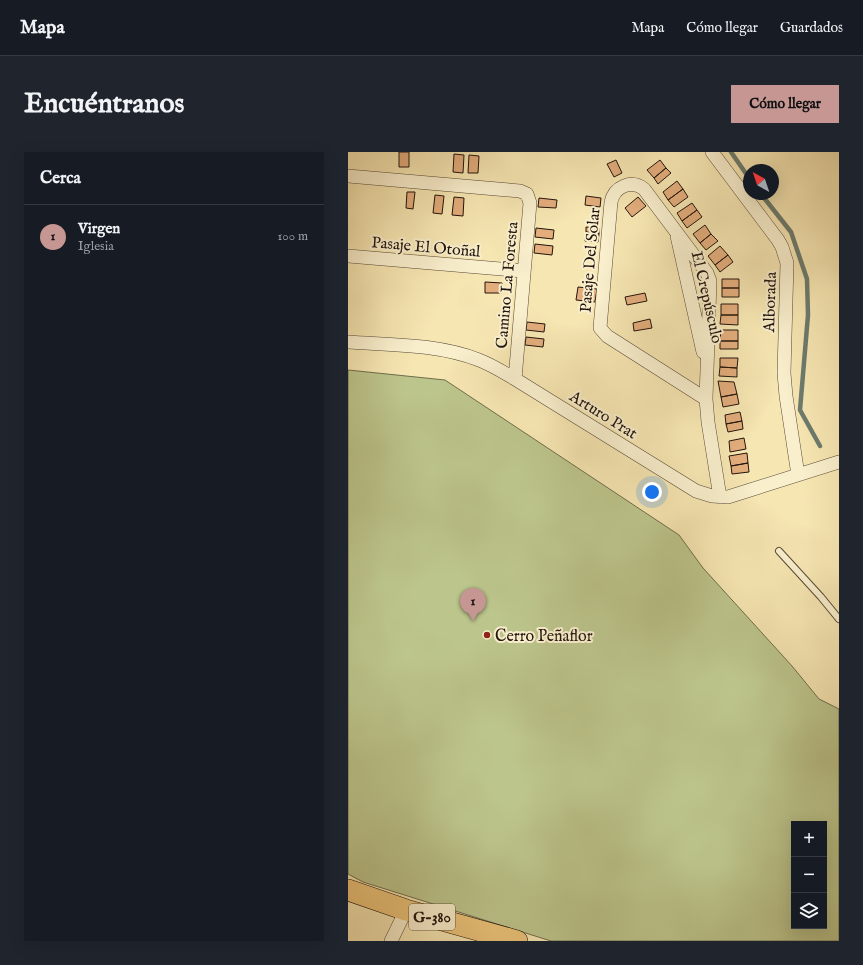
<!DOCTYPE html>
<html lang="es">
<head>
<meta charset="utf-8">
<style>
  :root { --surface:#171b24; --page:#20242c; --text:#f1f3f6; --muted:#9ea1a6; --line:#363941; --accent:#c59692 }
  body { margin:0; font-family:"IM FELL English",serif; background:var(--page); color:var(--text) }
  .controls { position:absolute; right:12px; bottom:12px; display:grid; overflow:hidden; border-radius:0px; box-shadow:0 4px 16px #0002 }
  .controls button { width:36px; height:36px; display:grid; place-items:center; padding:0; border:0; border-bottom:1px solid var(--line); background:var(--surface); color:var(--text); font:20px sans-serif }
  .compass { position:absolute; left:395px; top:12px; width:36px; height:36px; border-radius:50%; background:var(--surface); box-shadow:0 4px 16px #0002; rotate:320deg }
  .you { position:absolute; left:304px; top:340px; width:14px; height:14px; margin:-10px; border:3px solid #fff; border-radius:50%; background:#1a73e8; box-shadow:0 0 0 6px #1a73e833 }
  .badge { display:grid; place-items:center; width:26px; height:26px; border-radius:50%; background:var(--accent); color:#111; font-size:13px; font-weight:700 }
  .pin { position:absolute; translate:-50% -33px; filter:drop-shadow(0 1px 2px #0008) }
  .pin::after { content:''; position:absolute; top:21px; width:14px; height:12px; background:inherit; clip-path:polygon(0 0,100% 0,50% 100%) }
  .list { margin:0; padding:0; list-style:none }
  h2 { display:flex; justify-content:space-between; align-items:center; height:52px; margin:0; padding:0 16px; font-size:17px }
  h2 small { font-size:13px; font-weight:400; color:var(--muted) }
  .list li { display:grid; grid-template-columns:26px 1fr auto; gap:12px; align-items:center; box-sizing:border-box; height:64px; padding:0 16px; border-top:1px solid var(--line) }
  .list b { display:block; font-size:15px; white-space:nowrap }
  .list p { margin:0; font-size:13px; white-space:nowrap; color:var(--muted) }
  .list em { font-size:13px; font-style:normal; color:var(--muted) }
  .icon { flex:none; width:22px; height:22px; fill:none; stroke:currentColor; stroke-width:2; stroke-linecap:round; stroke-linejoin:round }
  .map { position:relative; flex:none; width:491px; height:789px; overflow:hidden; border-radius:0px }
  header { display:flex; align-items:center; gap:24px; box-sizing:border-box; height:56px; padding:0 20px; background:var(--surface); border-bottom:1px solid var(--line) }
  header strong { font-size:19px }
  nav { display:flex; gap:22px; margin-inline-start:auto; font-size:14px }
  .intro { display:flex; align-items:center; justify-content:space-between; box-sizing:border-box; height:96px; padding:0 24px }
  h1 { margin:0; font-size:28px }
  .button { padding:10px 18px; border-radius:0px; background:var(--accent); color:#111; font-size:14px; font-weight:700 }
  main { display:flex; gap:24px; padding:0 24px }
  aside { flex:1; background:var(--surface); border-radius:0px; box-shadow:0 4px 16px #0002 }
  .map>svg:first-child { display:block }
  .green { fill:#bcc58c; stroke:#6f6c4c; fill-rule:evenodd }
  .lines { fill:none; stroke-linecap:round; stroke-linejoin:round }
  .stream { stroke:#6c7b6e; stroke-width:4.5 }
  .building { fill:#e3ad7c; stroke:#22140d }
  .lane-casing { stroke:#574836; stroke-width:8 }
  .street-casing { stroke:#574836; stroke-width:14 }
  .primary-casing { stroke:#22140d; stroke-width:22 }
  .lane { stroke:#f9efcd; stroke-width:6 }
  .street { stroke:#f9efcd; stroke-width:13 }
  .primary { stroke:#ebc379; stroke-width:21 }
  .poi-dot { fill:#8f2418; stroke:#f9efcd; stroke-width:1.5 }
  .labels { text-anchor:middle; stroke-width:4; stroke-linejoin:round; paint-order:stroke }
  .shield { fill:#f9efcd; stroke:#625647; stroke-width:1 }
  .shield-label { font-size:15px; font-weight:bold; fill:#22140d }
  .street-label { font-size:16px; fill:#22140d; stroke:#f9efcd }
  .poi-label { font-size:16px; fill:#22140d; stroke:#f9efcd; text-anchor:start }
</style>
</head>
<body>
<header>
<strong>Mapa</strong>
<nav><a>Mapa</a><a>Cómo llegar</a><a>Guardados</a></nav>
</header>
<div class="intro"><h1>Encuéntranos</h1><a class="button">Cómo llegar</a></div>
<main>
<aside>
<h2>Cerca<small></small></h2>
<ul class="list">
<li><span class="badge">1</span><div><b>Virgen</b><p>Iglesia</p></div><em>100 m</em></li>
</ul>
</aside>
<div class="map">
<svg width="491" height="789" viewBox="0 0 491 789">
  <rect width="100%" height="100%" fill="#f6e6b2"/>
  <filter id="stains"><feTurbulence type="fractalNoise" baseFrequency=".005" numOctaves="4"/><feColorMatrix values="0 0 0 0 .2 0 0 0 0 .09 0 0 0 0 .02 0 0 0 .5 -.17"/></filter>
  <radialGradient id="worn" r=".72"><stop offset=".6" stop-color="#630" stop-opacity="0"/><stop offset="1" stop-color="#630" stop-opacity=".3"/></radialGradient>
  <path class="green" d="M 0,218 L 97,228 L 331,383 L 355,416 L 444,514 L 471,547 L 491,557 L 491,789 L 203,789 L 15,730 L 0,722 ZM 446,672 L 476,672 L 476,774 L 446,774 Z"/>
  <g class="lines">
    <path class="stream" d="M 383,0 L 401,26
      M 413,42 L 443,80 L 459,127 L 460,163 L 452,258 L 472,294"/>
  </g>
  <path class="building" d="M 51,0 L 61,0 L 61,15 L 51,15 Z
    M 106,2 L 116,3 L 115,21 L 105,20 Z
    M 121,3 L 131,4 L 130,21 L 120,21 Z
    M 268,8 L 274,21 L 266,25 L 259,12 Z
    M 312,8 L 318,16 L 306,26 L 299,18 Z
    M 318,16 L 323,21 L 310,32 L 306,26 Z
    M 329,29 L 335,37 L 320,48 L 315,40 Z
    M 335,37 L 340,45 L 326,55 L 320,48 Z
    M 59,40 L 67,40 L 65,57 L 58,56 Z
    M 87,43 L 96,44 L 94,62 L 85,61 Z
    M 238,44 L 253,46 L 252,55 L 237,53 Z
    M 106,45 L 116,46 L 115,64 L 104,63 Z
    M 290,45 L 298,54 L 284,65 L 277,56 Z
    M 191,46 L 209,48 L 208,56 L 190,55 Z
    M 344,51 L 349,58 L 334,69 L 329,61 Z
    M 349,58 L 354,65 L 339,76 L 334,69 Z
    M 357,73 L 363,82 L 352,91 L 345,82 Z
    M 238,75 L 251,76 L 251,82 L 238,80 Z
    M 188,76 L 206,78 L 205,87 L 187,85 Z
    M 238,80 L 251,82 L 250,90 L 237,89 Z
    M 363,82 L 370,89 L 358,98 L 352,91 Z
    M 187,92 L 205,94 L 204,103 L 186,101 Z
    M 372,94 L 380,103 L 367,113 L 360,104 Z
    M 380,103 L 385,110 L 372,120 L 367,113 Z
    M 374,127 L 391,127 L 391,136 L 374,136 Z
    M 137,130 L 154,131 L 154,141 L 137,141 Z
    M 230,135 L 249,137 L 247,150 L 228,148 Z
    M 374,136 L 391,136 L 391,145 L 374,145 Z
    M 297,141 L 299,149 L 279,153 L 277,145 Z
    M 373,152 L 390,152 L 390,163 L 373,163 Z
    M 373,163 L 390,163 L 390,173 L 372,172 Z
    M 302,167 L 304,176 L 286,179 L 285,171 Z
    M 179,170 L 197,172 L 196,180 L 178,178 Z
    M 373,178 L 390,178 L 390,189 L 372,189 Z
    M 178,185 L 196,187 L 195,195 L 177,193 Z
    M 372,189 L 390,189 L 390,197 L 372,197 Z
    M 372,206 L 390,206 L 389,216 L 372,215 Z
    M 372,215 L 389,216 L 389,225 L 371,224 Z
    M 370,229 L 386,230 L 389,242 L 373,245 Z
    M 389,242 L 391,252 L 375,255 L 373,245 Z
    M 392,260 L 394,269 L 378,272 L 377,263 Z
    M 394,269 L 395,277 L 380,280 L 378,272 Z
    M 396,286 L 398,297 L 382,300 L 381,289 Z
    M 399,301 L 400,311 L 383,314 L 381,304 Z
    M 400,311 L 401,320 L 384,322 L 383,314 Z"/>
  <g class="lines">
    <defs>
      <path id="lane" d="M 431,399 L 473,445 L 491,467"/>
      <path id="street" d="M 364,0 L 430,88 L 434,95 L 439,111 L 436,221 L 438,244 L 450,323
        M 0,24 L 172,39 L 179,42 L 182,51 L 167,227
        M 329,84 L 355,200
        M 0,104 L 176,119
        M 0,190 C 44,193 90,192 131,208 C 144,213 155,220 167,227 L 348,339 L 364,344 L 380,345 L 491,310
        M 358,247 L 259,184 L 252,176 L 263,50 C 266,35 283,27 296,37 L 359,121 L 362,129 L 358,247 L 360,270 L 372,345
        M 43,789 L 58,758"/>
      <path id="primary" d="M 0,738 L 58,758 L 169,789"/>
    </defs>
    <use href="#lane" class="lane-casing"/>
    <use href="#street" class="street-casing"/>
    <use href="#primary" class="primary-casing"/>
    <use href="#lane" class="lane"/>
    <use href="#street" class="street"/>
    <use href="#primary" class="primary"/>
  </g>
  <circle class="poi-dot" cx="139" cy="483" r="4"/>
  <g class="labels">
    <rect class="shield" x="61" y="752" width="46" height="26" rx="3"/>
    <g class="shield-label">
      <text x="84" y="770">G-380</text>
    </g>
    <g class="street-label">
      <text transform="translate(78 94) rotate(5)" y="6">Pasaje El Otoñal</text>
      <text transform="translate(241 108) rotate(-85)" y="6">Pasaje Del Solar</text>
      <text transform="translate(158 133) rotate(-85)" y="6">Camino La Foresta</text>
      <text transform="translate(360 145) rotate(77)" y="6">El Crepúsculo</text>
      <text transform="translate(421 150) rotate(-88)" y="6">Alborada</text>
      <text transform="translate(256 262) rotate(32)" y="6">Arturo Prat</text>
    </g>
    <g class="poi-label">
      <text x="147" y="489">Cerro Peñaflor</text>
    </g>
  </g>
  <rect width="100%" height="100%" filter="url(#stains)"/>
  <rect width="100%" height="100%" fill="url(#worn)"/>
</svg>
<div class="controls">
<button>+</button>
<button>−</button>
<button><svg class="icon" aria-label="layers" viewBox="0 0 24 24"><path d="M12 4l9 5-9 5-9-5zM3 14l9 5 9-5"/></svg></button>
</div>
<svg class="compass" viewBox="-18 -18 36 36"><path d="M0-13l5 13h-10z" fill="#e53935"/><path d="M0 13l5-13h-10z" fill="#9ea1a6"/></svg>
<div class="you"></div>
<div class="pin badge" style="left:125px;top:469px">1</div>
</div>
</main>
</body>
</html>
